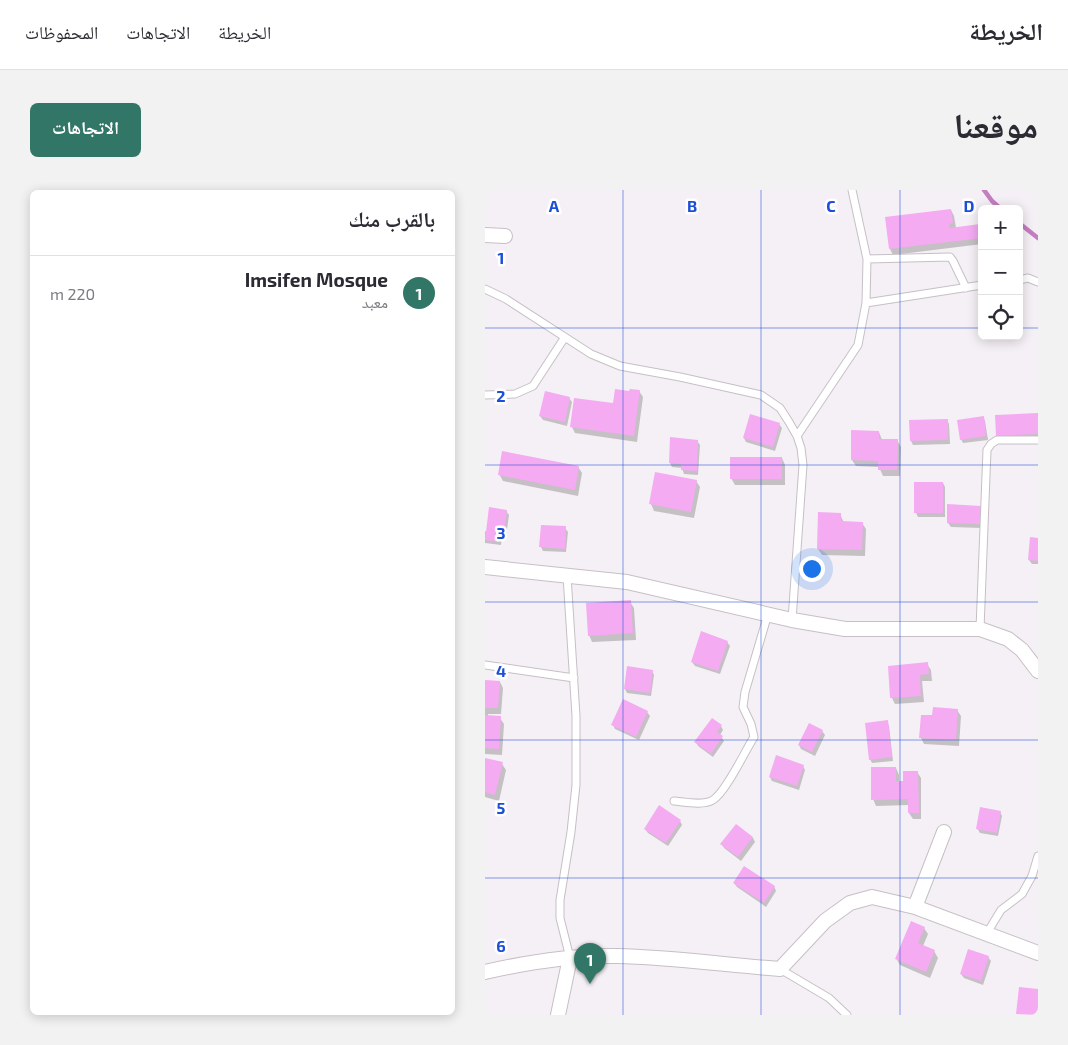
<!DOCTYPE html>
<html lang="ar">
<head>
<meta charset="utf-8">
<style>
  :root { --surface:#fff; --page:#f2f2f3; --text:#2b2b33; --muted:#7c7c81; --line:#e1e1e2; --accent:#327668 }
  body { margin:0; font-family:"Exo 2","Noto Naskh Arabic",sans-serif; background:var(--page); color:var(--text); direction:rtl }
  .controls { position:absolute; right:15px; top:15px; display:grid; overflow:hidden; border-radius:8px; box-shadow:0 2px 12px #0003 }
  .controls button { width:45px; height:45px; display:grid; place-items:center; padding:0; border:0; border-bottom:1px solid var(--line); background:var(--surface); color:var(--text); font:25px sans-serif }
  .you { position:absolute; left:326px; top:378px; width:18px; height:18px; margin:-12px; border:4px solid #fff; border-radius:50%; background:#1a73e8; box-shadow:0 0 0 8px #1a73e833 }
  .badge { display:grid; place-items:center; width:32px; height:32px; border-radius:50%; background:var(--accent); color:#fff; font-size:16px; font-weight:700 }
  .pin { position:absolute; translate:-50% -41px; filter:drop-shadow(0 1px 2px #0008) }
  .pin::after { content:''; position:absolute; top:26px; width:18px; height:15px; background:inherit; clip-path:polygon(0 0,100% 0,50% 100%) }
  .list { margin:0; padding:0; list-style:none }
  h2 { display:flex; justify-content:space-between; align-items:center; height:65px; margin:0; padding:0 20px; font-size:21px }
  h2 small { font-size:16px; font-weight:400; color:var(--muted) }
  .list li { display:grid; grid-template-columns:32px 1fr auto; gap:15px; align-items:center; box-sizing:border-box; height:75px; padding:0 20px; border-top:1px solid var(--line) }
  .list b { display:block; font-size:19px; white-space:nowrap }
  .list p { margin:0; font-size:16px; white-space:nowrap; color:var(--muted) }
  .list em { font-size:16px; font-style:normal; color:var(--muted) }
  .icon { flex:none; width:28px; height:28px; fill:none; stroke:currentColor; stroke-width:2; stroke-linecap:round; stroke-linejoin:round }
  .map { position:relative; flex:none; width:553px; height:825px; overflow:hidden; direction:ltr; border-radius:8px }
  header { display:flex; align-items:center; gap:30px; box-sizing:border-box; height:70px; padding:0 25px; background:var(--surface); border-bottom:1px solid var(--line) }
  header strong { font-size:24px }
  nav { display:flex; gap:28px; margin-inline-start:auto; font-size:18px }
  .intro { display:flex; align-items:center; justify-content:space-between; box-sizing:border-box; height:120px; padding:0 30px }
  h1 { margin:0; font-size:35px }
  .button { padding:12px 22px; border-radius:8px; background:var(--accent); color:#fff; font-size:18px; font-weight:700 }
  main { display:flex; gap:30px; padding:0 30px }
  aside { flex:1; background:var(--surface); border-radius:8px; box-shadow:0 2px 12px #0003 }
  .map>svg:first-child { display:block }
  .shadow { fill:#0003 }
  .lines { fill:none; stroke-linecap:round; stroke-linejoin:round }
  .stream { stroke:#c47ec2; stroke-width:4.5 }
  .building { fill:#f4abf2 }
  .service-casing { stroke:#c6c0c5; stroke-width:9 }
  .minor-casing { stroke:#c6c0c5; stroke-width:16 }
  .service { stroke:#fff; stroke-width:7 }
  .minor { stroke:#fff; stroke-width:14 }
  .grid { fill:none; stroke:#1d4ed8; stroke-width:1; stroke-opacity:0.55 }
  .grid-label { font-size:16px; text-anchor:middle; font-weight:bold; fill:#1d4ed8; stroke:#fff; stroke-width:5; stroke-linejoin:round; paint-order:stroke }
</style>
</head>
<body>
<header>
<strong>الخريطة</strong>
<nav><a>الخريطة</a><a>الاتجاهات</a><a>المحفوظات</a></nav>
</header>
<div class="intro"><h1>موقعنا</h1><a class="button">الاتجاهات</a></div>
<main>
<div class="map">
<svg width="553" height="825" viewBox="0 0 553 825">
  <rect width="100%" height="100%" fill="#f5f0f5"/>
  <path class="shadow" d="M 466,20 L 469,26 L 471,38 L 494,35 L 497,39 L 497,54 L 408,65 L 405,59 Z
    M 154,201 L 158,207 L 152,252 L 90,243 L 87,237 L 129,214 L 145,202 Z
    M 84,208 L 87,212 L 82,236 L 58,230 L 55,226 Z
    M 553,224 L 553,251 L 516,252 L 512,246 Z
    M 498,227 L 500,231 L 503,250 L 478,253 L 476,249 Z
    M 462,230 L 464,234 L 465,254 L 428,255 L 426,251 Z
    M 294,234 L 297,238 L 290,261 L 261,252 L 259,248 Z
    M 394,242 L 397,250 L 412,250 L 416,257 L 415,286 L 398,286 L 394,277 L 371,276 L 367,270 Z
    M 212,251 L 215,255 L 213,285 L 199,284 L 197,278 L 187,277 L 185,273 Z
    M 297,268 L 300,275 L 300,295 L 250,295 L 246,288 Z
    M 93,277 L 97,283 L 93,306 L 18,291 L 14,284 Z
    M 211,291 L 215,297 L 209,328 L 169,321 L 166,314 Z
    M 458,293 L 460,297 L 460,327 L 433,327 L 431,323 Z
    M 495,317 L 497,321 L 497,338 L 466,337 L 463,333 Z
    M 21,321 L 24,325 L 21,347 L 17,347 L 16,355 L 0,353 L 0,341 L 2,342 Z
    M 334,323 L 355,324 L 359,333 L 377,333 L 381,339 L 380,366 L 337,365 L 333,359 Z
    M 80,338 L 83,342 L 81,362 L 58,361 L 56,357 Z
    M 553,349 L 553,374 L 547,374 L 544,370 Z
    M 145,412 L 149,418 L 151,450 L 107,452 L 104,445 Z
    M 242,452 L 245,456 L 235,484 L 210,476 L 207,472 Z
    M 442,474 L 446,480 L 447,491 L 437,491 L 439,512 L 410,514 L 407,508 Z
    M 167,481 L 169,485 L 166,506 L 142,503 L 140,499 Z
    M 0,491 L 15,492 L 18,498 L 16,524 L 3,524 L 3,527 L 15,528 L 19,534 L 17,565 L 0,564 Z
    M 472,520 L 476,526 L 474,556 L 439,554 L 436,548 L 448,527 Z
    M 162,522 L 165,526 L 154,550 L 130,539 L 128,535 Z
    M 402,532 L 404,536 L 408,571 L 387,573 L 385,569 Z
    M 236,536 L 238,540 L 235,545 L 239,551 L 228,567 L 213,556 L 211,552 Z
    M 337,541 L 340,545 L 330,566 L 316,559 L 314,555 Z
    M 0,569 L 17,574 L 21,580 L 14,611 L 0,607 Z
    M 318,576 L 320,580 L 314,600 L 287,591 L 285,587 Z
    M 411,578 L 414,585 L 414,592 L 420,592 L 432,582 L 436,588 L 436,629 L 428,629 L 424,623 L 424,615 L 391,616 L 388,609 Z
    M 515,622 L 517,626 L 513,646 L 495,643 L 492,638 Z
    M 195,631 L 197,635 L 183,656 L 163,643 L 160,639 Z
    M 251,635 L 268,648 L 270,652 L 256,671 L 239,658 L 237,654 Z
    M 249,693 L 289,696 L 291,701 L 281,717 L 252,697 Z
    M 439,738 L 443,744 L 438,756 L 449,761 L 453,768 L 445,788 L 415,775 L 411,768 Z
    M 503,767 L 506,771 L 498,795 L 479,788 L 476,784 Z"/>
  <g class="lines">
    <path class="stream" d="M 499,0 L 507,11 L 516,19
      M 534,33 L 553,48"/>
  </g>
  <path class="building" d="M 466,19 L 468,33 L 464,34 L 465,38 L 495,34 L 497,48 L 404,59 L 400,27 Z
    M 130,199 L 144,201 L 145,199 L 155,200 L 149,246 L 85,237 L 89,208 L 128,213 Z
    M 60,201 L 85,207 L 80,232 L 54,226 Z
    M 553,223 L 553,244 L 511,246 L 510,225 Z
    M 265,224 L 295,233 L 288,257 L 258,248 Z
    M 499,226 L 501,246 L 475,250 L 472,230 Z
    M 463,229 L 463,250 L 425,251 L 424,230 Z
    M 366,240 L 394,241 L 394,249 L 413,249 L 412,280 L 393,280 L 393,271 L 366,270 Z
    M 185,247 L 213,250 L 212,281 L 196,280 L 196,274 L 184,273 Z
    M 17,261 L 94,276 L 90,300 L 13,285 Z
    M 245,267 L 297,267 L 297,289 L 245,289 Z
    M 170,282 L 212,290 L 206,322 L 164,314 Z
    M 429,292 L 458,292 L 458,323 L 429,323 Z
    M 462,314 L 496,316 L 495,334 L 462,333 Z
    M 4,317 L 22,320 L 19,344 L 15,343 L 14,352 L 0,350 Z
    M 333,322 L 356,323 L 356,331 L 378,332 L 377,360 L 332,359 Z
    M 56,335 L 81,336 L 80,359 L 54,357 Z
    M 545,347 L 553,348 L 553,371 L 543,370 Z
    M 146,410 L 148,443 L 103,446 L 101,413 Z
    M 216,441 L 243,451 L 233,481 L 206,472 Z
    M 443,472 L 444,484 L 435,485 L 436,506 L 405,508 L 403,476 Z
    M 142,476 L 168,480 L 165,503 L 139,499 Z
    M 0,490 L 15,491 L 13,518 L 0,518 Z
    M 138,509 L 163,521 L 151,547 L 126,535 Z
    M 448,517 L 473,519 L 471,550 L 434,548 L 436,525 L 447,525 Z
    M 0,525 L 16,526 L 14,559 L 0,558 Z
    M 227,528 L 237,535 L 232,542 L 238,546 L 226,564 L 209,552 Z
    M 403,530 L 407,567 L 384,570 L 380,533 Z
    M 324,533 L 338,540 L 327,562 L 313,555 Z
    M 291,565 L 319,575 L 312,596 L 284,587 Z
    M 0,568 L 18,572 L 10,605 L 0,602 Z
    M 386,577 L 411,577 L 411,591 L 418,591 L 418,581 L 433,581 L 434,623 L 423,623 L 423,609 L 386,610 Z
    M 174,615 L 196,630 L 181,653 L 159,639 Z
    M 495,617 L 516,621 L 512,643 L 491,639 Z
    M 251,634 L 268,647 L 253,667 L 235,654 Z
    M 259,676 L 290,696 L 279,713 L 248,693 Z
    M 426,731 L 440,737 L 433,753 L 450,760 L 441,782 L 410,769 Z
    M 483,759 L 504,766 L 496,791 L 475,784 Z
    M 534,797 L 553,799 L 553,825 L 531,824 Z"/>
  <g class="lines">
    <defs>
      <path id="service" d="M 382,69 L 465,67 L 468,71 L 481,98
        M 534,90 L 543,88 L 553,92
        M 0,99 L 21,109 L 106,164 L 135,176 L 195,187 L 276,205 L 295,218 L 304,232 L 312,246 L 316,258 L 318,275 L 307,430
        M 381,113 L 497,95
        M 0,205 L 30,204 L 48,196 L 80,147
        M 312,246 L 373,155 L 381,113 L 382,69 L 367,0
        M 82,386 L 91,526 L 91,595 L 86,642 L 75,710 L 75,728 L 85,768
        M 495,439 L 502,260 L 506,254 L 512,250 L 553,250
        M 0,475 L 89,488
        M 189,611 C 200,612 218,616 228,610 C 241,602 260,561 269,547 L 266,534 L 258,517 L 260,502 L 283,424
        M 502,743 L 516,720 L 537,704 L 547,686 L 553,666
        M 295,779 L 344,808 L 362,825"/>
      <path id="minor" d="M 0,45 L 20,46
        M 0,377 L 142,392 L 307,430 L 360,439 L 495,439 L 523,449 L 537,460 L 553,481
        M 430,717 L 459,642
        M 0,782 C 43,772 88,765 132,766 C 186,767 241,775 295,779 L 340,731 L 365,713 L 387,707 L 430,717 L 553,763
        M 73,825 L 85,768"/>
    </defs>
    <use href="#service" class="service-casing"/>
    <use href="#minor" class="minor-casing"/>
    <use href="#service" class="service"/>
    <use href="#minor" class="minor"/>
  </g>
  <path class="grid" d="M 138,0 L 138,825M 276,0 L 276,825M 415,0 L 415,825M 0,138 L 497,138M 534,138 L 553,138M 0,275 L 553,275M 0,412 L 553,412M 0,550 L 553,550M 0,688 L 553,688"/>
  <g class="grid-label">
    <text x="69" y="22">A</text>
    <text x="207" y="22">B</text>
    <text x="346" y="22">C</text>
    <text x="484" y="22">D</text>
    <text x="16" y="74">1</text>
    <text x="16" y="212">2</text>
    <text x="16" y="349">3</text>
    <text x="16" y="487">4</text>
    <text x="16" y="624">5</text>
    <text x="16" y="762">6</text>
  </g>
</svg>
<div class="controls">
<button>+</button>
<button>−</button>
<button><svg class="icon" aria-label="locate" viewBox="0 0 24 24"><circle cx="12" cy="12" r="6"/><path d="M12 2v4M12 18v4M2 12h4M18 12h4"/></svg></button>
</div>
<div class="you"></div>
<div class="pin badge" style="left:105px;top:794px">1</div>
</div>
<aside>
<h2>بالقرب منك<small></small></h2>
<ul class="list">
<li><span class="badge">1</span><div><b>Imsifen Mosque</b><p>معبد</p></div><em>220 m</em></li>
</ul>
</aside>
</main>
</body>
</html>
